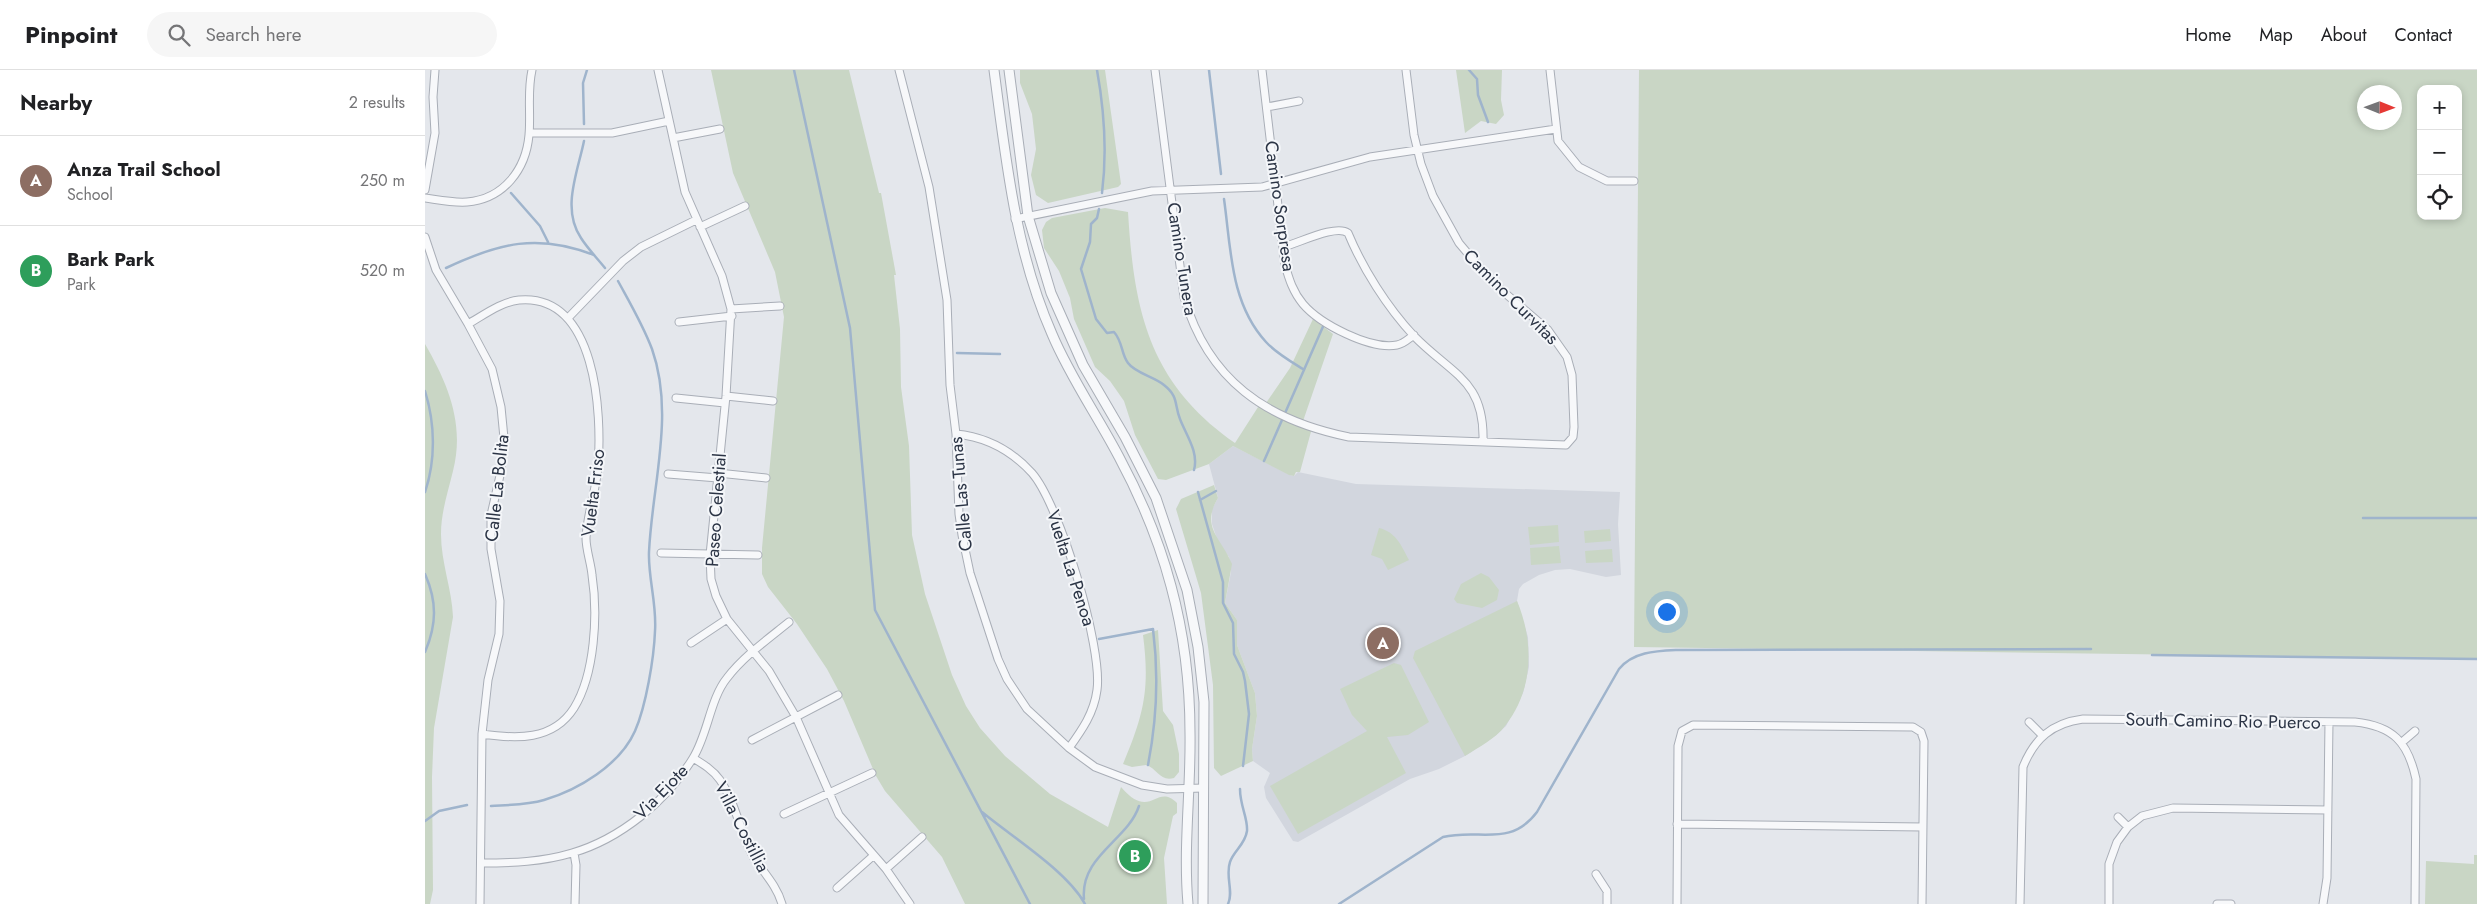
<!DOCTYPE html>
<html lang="en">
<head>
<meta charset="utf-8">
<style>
  :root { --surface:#fff; --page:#f6f6f6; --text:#202124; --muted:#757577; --line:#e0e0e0; --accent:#ea580c }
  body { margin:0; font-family:Jost,sans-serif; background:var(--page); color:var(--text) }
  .controls { position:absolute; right:15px; top:15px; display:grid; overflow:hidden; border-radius:10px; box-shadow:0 2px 8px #0003 }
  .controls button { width:45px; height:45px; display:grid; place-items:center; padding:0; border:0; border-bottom:1px solid var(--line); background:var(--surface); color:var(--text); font:25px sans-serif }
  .compass { position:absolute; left:1932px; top:15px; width:45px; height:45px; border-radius:50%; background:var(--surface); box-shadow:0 2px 8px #0003; rotate:91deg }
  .you { position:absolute; left:1241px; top:541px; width:18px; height:18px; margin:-12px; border:4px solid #fff; border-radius:50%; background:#1a73e8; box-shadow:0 0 0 8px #1a73e833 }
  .badge { display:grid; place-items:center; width:32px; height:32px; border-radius:50%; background:var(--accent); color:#fff; font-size:16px; font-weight:700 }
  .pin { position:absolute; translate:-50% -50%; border:2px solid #fff; box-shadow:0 1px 5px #0006 }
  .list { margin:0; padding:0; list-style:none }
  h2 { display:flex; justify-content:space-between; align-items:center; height:65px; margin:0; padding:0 20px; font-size:21px }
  h2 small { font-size:16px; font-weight:400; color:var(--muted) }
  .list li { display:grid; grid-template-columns:32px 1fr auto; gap:15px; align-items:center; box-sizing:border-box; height:90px; padding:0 20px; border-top:1px solid var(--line) }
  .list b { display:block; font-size:19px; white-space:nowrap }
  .list p { margin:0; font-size:16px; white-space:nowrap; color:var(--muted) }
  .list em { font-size:16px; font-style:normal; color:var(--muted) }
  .icon { flex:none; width:28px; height:28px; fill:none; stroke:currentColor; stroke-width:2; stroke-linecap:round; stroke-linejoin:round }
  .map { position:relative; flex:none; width:2052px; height:834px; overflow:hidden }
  header { display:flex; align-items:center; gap:30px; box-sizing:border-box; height:70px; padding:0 25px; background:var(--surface); border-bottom:1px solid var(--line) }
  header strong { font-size:24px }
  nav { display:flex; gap:28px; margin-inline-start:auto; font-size:18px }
  .search { width:350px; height:45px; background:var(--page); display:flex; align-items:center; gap:12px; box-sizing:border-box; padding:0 18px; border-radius:28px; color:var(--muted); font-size:19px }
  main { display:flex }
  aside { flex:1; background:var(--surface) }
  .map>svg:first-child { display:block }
  .built { fill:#d2d6de }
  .green { fill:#c9d6c5; fill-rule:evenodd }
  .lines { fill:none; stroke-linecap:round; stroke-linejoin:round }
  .stream { stroke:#9fb4cc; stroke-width:2.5 }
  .minor-casing { stroke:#a9aeb7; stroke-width:9 }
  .tertiary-casing { stroke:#a9aeb7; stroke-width:11 }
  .minor { stroke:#f7f8fa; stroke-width:7 }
  .tertiary { stroke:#f7f8fa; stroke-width:9 }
  .labels { text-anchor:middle; stroke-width:4; stroke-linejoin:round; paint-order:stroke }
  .street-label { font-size:18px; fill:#2b3445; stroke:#f4f6f9 }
</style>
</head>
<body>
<header>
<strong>Pinpoint</strong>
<div class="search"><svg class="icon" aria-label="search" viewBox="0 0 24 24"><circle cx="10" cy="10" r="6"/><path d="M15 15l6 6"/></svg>Search here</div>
<nav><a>Home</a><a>Map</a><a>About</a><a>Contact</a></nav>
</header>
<main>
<aside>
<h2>Nearby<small>2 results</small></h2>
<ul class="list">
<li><span class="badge" style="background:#8d6e63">A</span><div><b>Anza Trail School</b><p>School</p></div><em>250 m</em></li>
<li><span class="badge" style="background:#2e9e5b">B</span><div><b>Bark Park</b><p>Park</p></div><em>520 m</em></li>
</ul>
</aside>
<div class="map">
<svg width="2052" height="834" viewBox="0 0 2052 834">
  <rect width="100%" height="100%" fill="#e4e7ec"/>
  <path class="built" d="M 808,376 L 865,405 L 869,406 L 873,402 L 931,414 L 1195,422 L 1193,454 L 1196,505 L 1181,507 L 1145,499 L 1130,500 L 1114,505 L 1098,514 L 1094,519 L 1092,531 L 1103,567 L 1104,597 L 1098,623 L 1081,656 L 1070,666 L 1040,686 L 1014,699 L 985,709 L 873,772 L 868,771 L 841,728 L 839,717 L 845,703 L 828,691 L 827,679 L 832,646 L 830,623 L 812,575 L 812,550 L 800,533 L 806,502 L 804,487 L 793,472 L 787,454 L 787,439 L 793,428 L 784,394 Z"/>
  <path class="green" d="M 286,0 L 424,0 L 454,123 L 456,123 L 471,205 L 469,205 L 475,259 L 476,317 L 484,376 L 487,465 L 500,524 L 527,605 L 541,636 L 555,658 L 580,686 L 625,724 L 683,757 L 696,717 C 726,752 731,712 752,733 L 752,743 L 748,746 L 739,788 L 742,834 L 540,834 L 517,787 L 460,721 L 451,706 L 419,631 L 402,599 L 372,554 L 343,517 L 337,504 L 337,478 L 359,247 L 350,202 L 308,103 Z
    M 595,0 L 680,0 L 696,114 L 693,117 L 623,133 L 611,125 L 606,105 L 611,79 L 607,44 L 595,13 Z
    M 1031,0 L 1077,0 L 1076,30 L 1079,45 L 1071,54 L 1056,51 L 1040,63 Z
    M 1214,0 L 2052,0 L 2052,589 L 1209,577 ZM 1996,19 L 2033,19 L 2033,146 L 1996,146 ZM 1940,22 L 1970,22 L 1970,52 L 1940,52 Z
    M 680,138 L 703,142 C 709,241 724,313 810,373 L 835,334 L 839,336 L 865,298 L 888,249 L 908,264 L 877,354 L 887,358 L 875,402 L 871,402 L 869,406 L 864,405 L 808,376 L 784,394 L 741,410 L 733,409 L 710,365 L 699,331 L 685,311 L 670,297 L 649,249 L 645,228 L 634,201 L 619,178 L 617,160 L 621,152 L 627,148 Z
    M 0,274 C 23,314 40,354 28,401 C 23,422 16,442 16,464 C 16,493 27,519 28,547 L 9,658 L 7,707 L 8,820 L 5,834 L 0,834 Z
    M 789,415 L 793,428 C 775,458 797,468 807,494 L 800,533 L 812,550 L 812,575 L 830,623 L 832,646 L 827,679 L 828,691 L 796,706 L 789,698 L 788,615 L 776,523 L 751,439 L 756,429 Z
    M 1133,455 L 1134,472 L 1105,475 L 1103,457 Z
    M 954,458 C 971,462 976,475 984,490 L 963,500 L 957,489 L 946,485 Z
    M 1185,459 L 1186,471 L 1160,473 L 1159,461 Z
    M 1134,476 L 1136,493 L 1106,495 L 1105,478 Z
    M 1187,479 L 1188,492 L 1161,493 L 1160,481 Z
    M 1056,503 L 1064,507 L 1074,520 L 1072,530 L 1057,538 L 1032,533 L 1029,529 L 1036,514 Z
    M 1092,531 C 1109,571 1109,620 1080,656 C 1070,669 1054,677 1040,686 L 988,588 L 990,581 Z
    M 733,560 L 738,641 L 748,655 L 754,684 L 754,702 L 749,708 C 735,712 733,699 721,695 L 707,697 L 698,694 C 719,644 725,619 718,565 Z
    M 969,593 L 976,595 L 1004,652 L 983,665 L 962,667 L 981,703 L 873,764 L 845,716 L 942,661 L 927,645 L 915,619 Z
    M 2049,785 L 2052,785 L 2052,834 L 2000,834 L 2001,791 L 2049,794 Z"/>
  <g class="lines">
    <path class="stream" d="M 369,0 L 425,258 L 450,540 L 605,834
      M 672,0 C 679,39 682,84 677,123
      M 784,0 L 796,104
      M 1044,0 L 1052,9 L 1053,25 L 1063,52
      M 159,54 L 158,13 L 162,0
      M 159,71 C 153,101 136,139 156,168 C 163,179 172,188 180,198
      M 86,123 L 115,156 L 123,172
      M 799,129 C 806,178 805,233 841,272 C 851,283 865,291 878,299
      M 674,139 L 672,148 L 666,154 L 665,172 L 656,199 L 671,249 L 682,263 L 689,262 C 698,272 696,284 703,293 C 710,303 730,307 739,315 C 754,327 749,334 755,349 C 761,365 774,382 769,400
      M 21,198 C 74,173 113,163 169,185
      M 532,283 L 575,284
      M 0,321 C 10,353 11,390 0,422
      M 839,391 L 900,252
      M 773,422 L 798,512 L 798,533 L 808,553 L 809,584 L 818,602 L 820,611 L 824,644 L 818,696
      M 775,430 L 791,421
      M 1938,448 L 2052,448
      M 0,504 C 12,531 12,554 0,582
      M 674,569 L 728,559 C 734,606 732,649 723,695
      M 1727,585 L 2052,589
      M 66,736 C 83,735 102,735 119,730 C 153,720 195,695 210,661 C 221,636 229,588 230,561 C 232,534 223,508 224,482 C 227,415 250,344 227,279 C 218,255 205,233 193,211
      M 557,742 C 587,767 642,801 660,834
      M 0,751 L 14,741 L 42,735
      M 659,829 C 655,786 703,770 714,736
      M 803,834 C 809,822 800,806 805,792 C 809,780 820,775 822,761 C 823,748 815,736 815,719
      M 914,834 L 1018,767 C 1054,758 1085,778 1112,742 L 1194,599 C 1208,582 1230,581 1251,580 L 1666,579"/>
    <defs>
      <path id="minor" d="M 233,0 L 260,122 L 297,206 L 306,239 L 301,326 L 285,485 L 286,509 L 291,526 L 302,549 L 344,601 L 371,647 L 414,745 L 461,799 L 485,834
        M 474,0 L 504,117 L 522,230 L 525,315 L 531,364 L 534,444 L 537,465 L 545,503 L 573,589 L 582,609 L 602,639 L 644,678 L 670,697 L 717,715 L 742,719 L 779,718
        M 730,0 L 759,227 C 783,310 841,350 924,367 L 1141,375 L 1148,367 L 1149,357 L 1147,305 L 1142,287 L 1123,260 L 1066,211 L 1034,173 L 1008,126 L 996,94 L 989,65 L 981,0
        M 837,0 L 860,195 C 864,209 868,222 878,234 C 895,254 945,280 972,275 C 979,274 983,269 989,265
        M 1125,0 L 1133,71 L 1154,97 L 1182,111 L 1209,111
        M 842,37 L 874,31
        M 105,63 L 187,63 L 244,51
        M 248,68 L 295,59
        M 0,120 L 10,63 L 8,27 L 10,0
        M 0,128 C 14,130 28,133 42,132 C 79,129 101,99 104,65 C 106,43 102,22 107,0
        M 590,149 L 727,121 L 837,117 L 945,87 L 1131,59
        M 275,157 L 320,136
        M 0,167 L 11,200 L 43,254 L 67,299 L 76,337 L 79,368 L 76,401 L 66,445 L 66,479 L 75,531 L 74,564 L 63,610 L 57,664 L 55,834
        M 858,177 C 874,173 911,154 923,163 C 938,199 962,237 989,266 C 1027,305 1060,310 1058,372
        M 306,239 L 355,236
        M 143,248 L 198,191 L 216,177 L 271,150
        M 254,252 L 307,246
        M 43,254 C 59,245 76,232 94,230 C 172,223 177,344 173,397 C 171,421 162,444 161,468 C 161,480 166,493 167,505 C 173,544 170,604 149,638 C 128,671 91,669 57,664
        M 301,326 L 348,331
        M 251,328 L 300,333
        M 531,364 C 562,367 586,380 607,403 C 635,435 678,578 672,620 C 669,643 657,660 644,678
        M 293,403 L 341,408
        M 243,404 L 293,408
        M 236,483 L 333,485
        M 266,573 L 302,549
        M 1604,652 L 1617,665
        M 327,670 L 413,625
        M 1976,673 L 1990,661
        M 268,688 C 278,694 288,700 295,710 C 311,733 315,763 329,788 C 339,803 352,816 357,834
        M 359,744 L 447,703
        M 1693,747 L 1703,757
        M 1252,754 L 1498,757
        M 149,783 L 151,795 L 150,834
        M 56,793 C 87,793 117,792 147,783 C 195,769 242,731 268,688 C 283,664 285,629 302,608 C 319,586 343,569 364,552
        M 461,799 L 497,767
        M 1171,804 L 1182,821 L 1182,834
        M 412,818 L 448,786
        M 1252,834 L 1253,676 L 1257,661 L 1268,655 L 1488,657 L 1496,662 L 1499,671 L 1497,834
        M 1595,834 L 1598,697 C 1609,669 1627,653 1658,649 L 1930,652 C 1968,656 1983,672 1991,709 L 1990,834
        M 1684,834 L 1684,794 L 1692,772 L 1703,757 L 1717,746 L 1748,738 L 1903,740
        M 1792,834 L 1806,834
        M 1898,834 L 1902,808 L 1904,652"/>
      <path id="tertiary" d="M 569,0 C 581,90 590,180 627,264 C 645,307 672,345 694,387 C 716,428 734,471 746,516 C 759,564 765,614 765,663 C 766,720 758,777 763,834
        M 584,0 L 603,146 L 626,223 L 658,295 L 700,367 L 731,428 L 762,520 L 773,577 L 779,632 L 778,834"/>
    </defs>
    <use href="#minor" class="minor-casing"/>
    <use href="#tertiary" class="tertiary-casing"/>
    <use href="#minor" class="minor"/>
    <use href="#tertiary" class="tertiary"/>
  </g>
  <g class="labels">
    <g class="street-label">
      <text transform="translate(855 136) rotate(82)" y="6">Camino Sorpresa</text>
      <text transform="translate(757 189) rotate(81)" y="6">Camino Tunera</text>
      <text transform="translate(1086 227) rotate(45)" y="6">Camino Curvitas</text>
      <text transform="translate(72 418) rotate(-84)" y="6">Calle La Bolita</text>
      <text transform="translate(168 423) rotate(-83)" y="6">Vuelta Friso</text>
      <text transform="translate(536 424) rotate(-95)" y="6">Calle Las Tunas</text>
      <text transform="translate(291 440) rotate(-86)" y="6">Paseo Celestial</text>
      <text transform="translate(646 498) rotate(72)" y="6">Vuelta La Penoa</text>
      <text transform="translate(1798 651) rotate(1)" y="6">South Camino Rio Puerco</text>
      <text transform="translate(236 722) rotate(-46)" y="6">Via Ejote</text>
      <text transform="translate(317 757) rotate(63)" y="6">Villa Costillia</text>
    </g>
  </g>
</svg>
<div class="controls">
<button>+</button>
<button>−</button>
<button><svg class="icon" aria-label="locate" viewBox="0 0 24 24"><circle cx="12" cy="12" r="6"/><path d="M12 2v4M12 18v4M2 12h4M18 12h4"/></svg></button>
</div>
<svg class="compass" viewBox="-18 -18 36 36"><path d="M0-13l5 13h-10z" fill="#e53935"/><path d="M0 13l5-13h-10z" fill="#757577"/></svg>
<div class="you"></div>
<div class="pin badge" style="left:958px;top:573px;background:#8d6e63">A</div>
<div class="pin badge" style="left:710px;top:786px;background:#2e9e5b">B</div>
</div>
</main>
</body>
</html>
